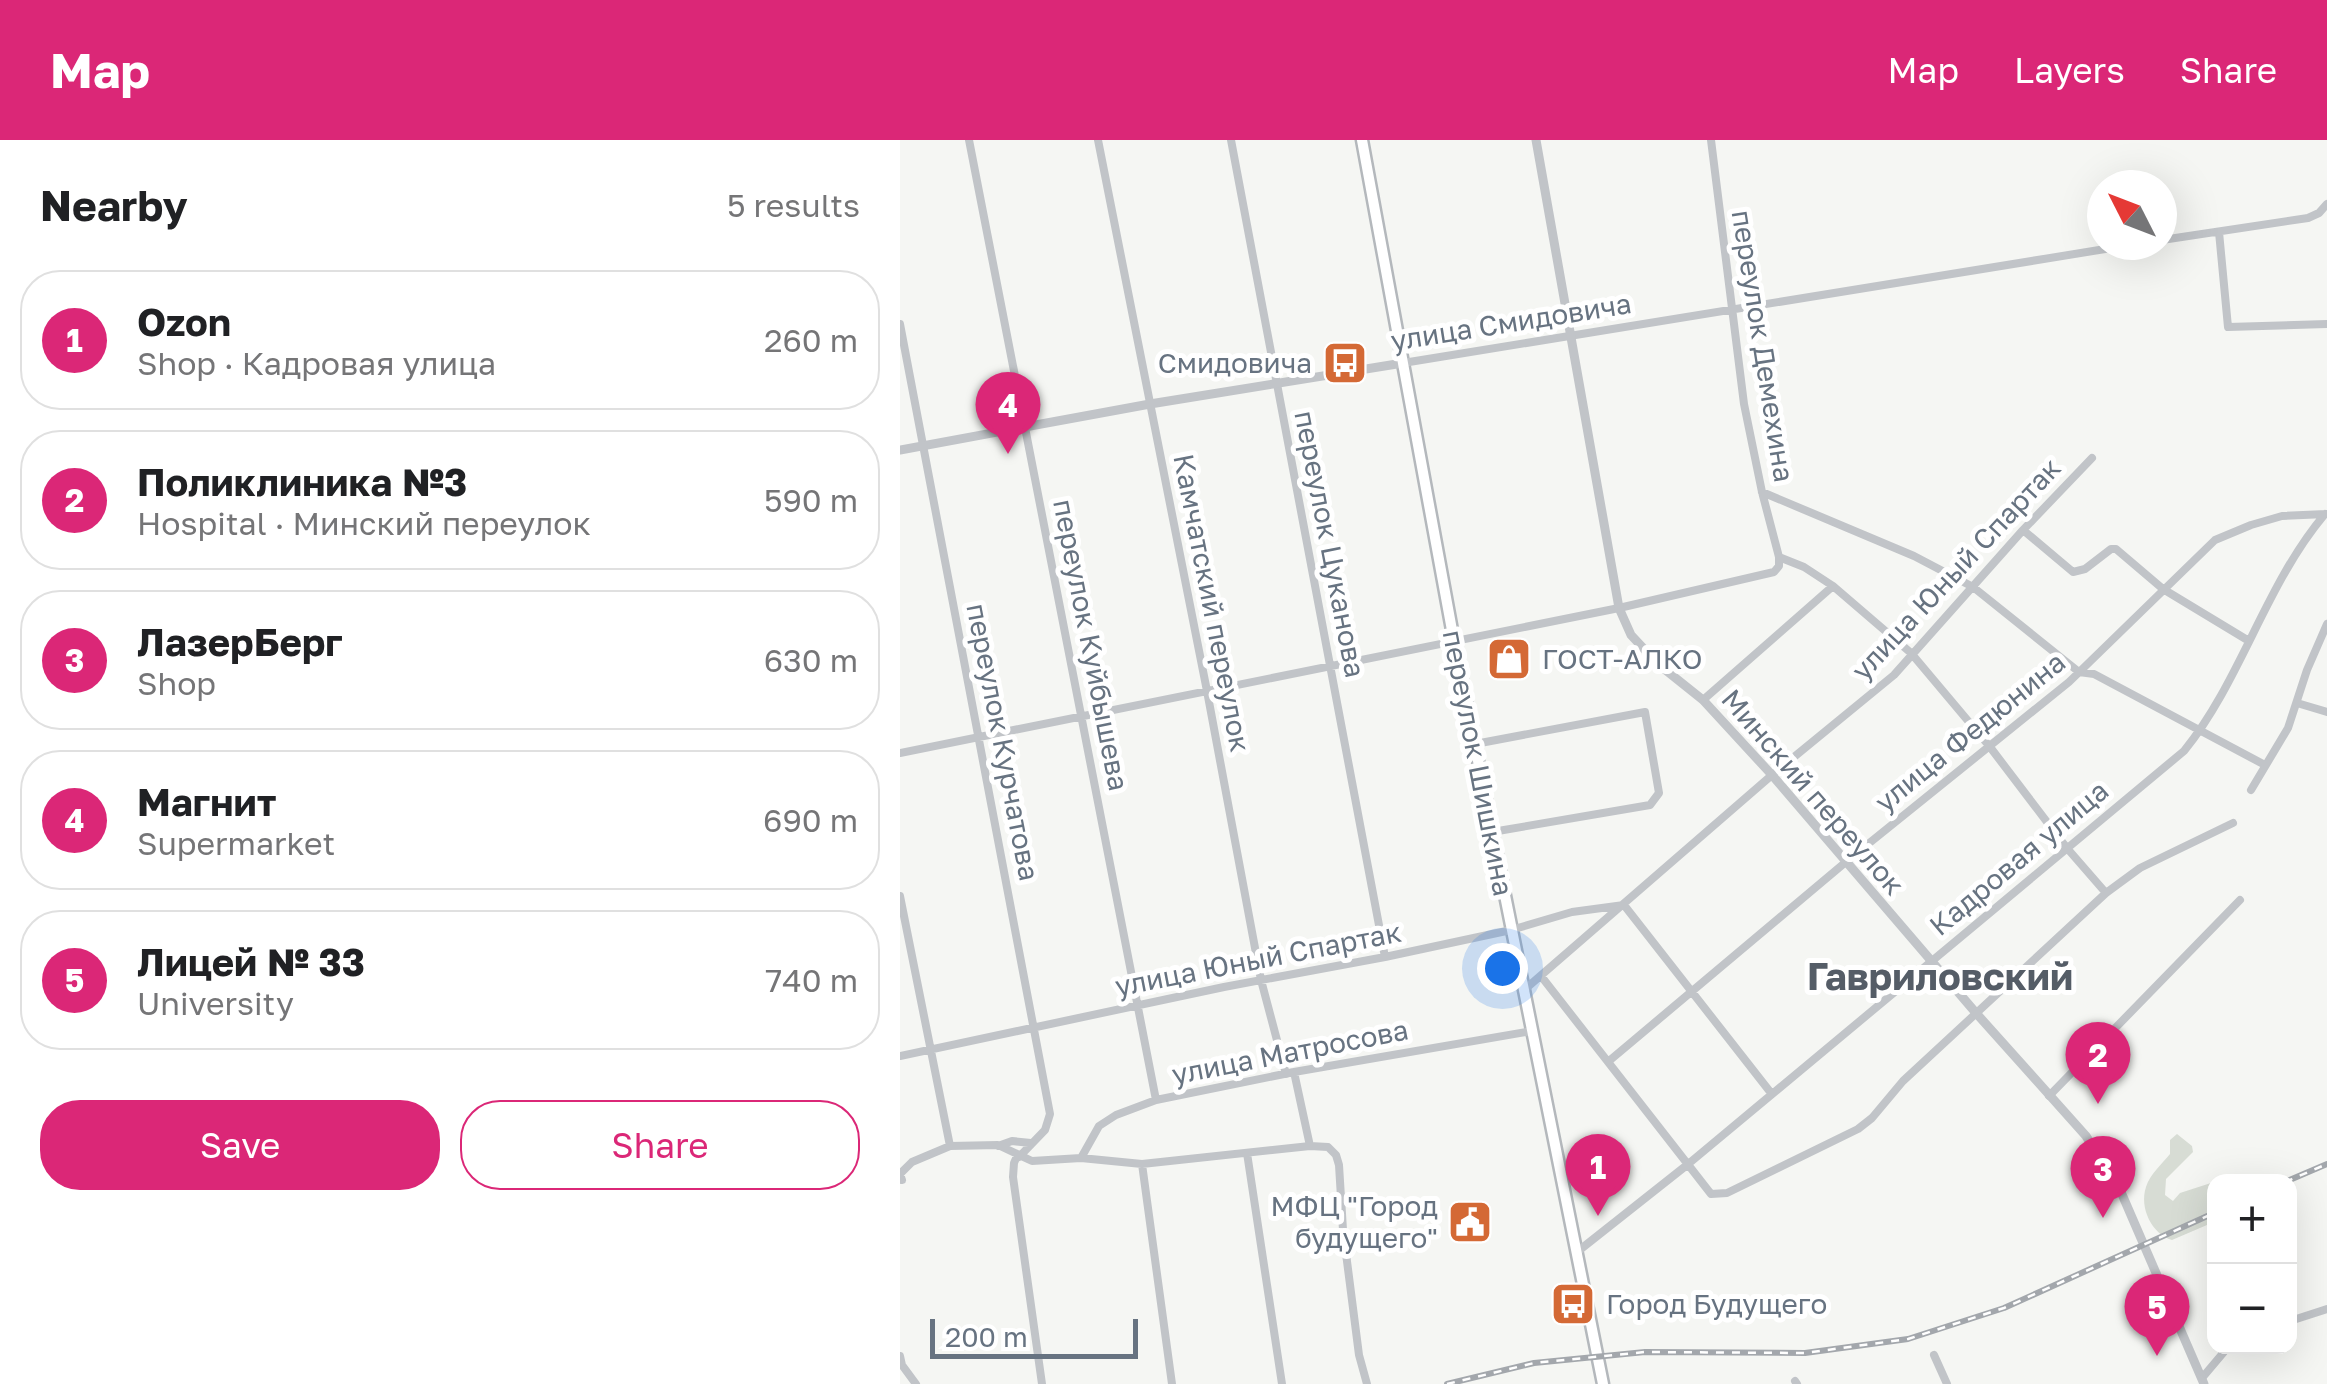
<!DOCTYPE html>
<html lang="en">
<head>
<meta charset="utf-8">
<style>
  :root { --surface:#fff; --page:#f2f2f2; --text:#202124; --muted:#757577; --line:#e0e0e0; --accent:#db2777 }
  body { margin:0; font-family:"Golos Text",sans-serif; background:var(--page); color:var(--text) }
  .controls { position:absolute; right:30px; bottom:30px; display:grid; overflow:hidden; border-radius:20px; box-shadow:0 10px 40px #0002 }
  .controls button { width:90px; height:90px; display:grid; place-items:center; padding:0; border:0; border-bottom:2px solid var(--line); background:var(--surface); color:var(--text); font:50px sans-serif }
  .compass { position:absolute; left:1187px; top:30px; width:90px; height:90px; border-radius:50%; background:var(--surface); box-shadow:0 10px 40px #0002; rotate:312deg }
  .scale { position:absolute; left:30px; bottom:25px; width:208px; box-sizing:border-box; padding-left:10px; border:5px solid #677381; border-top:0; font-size:28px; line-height:35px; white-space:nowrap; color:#677381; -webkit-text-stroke:8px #fff; paint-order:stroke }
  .you { position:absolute; left:602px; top:828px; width:35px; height:35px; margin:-25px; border:8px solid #fff; border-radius:50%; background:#1a73e8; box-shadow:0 0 0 15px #1a73e833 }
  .badge { display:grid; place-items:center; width:65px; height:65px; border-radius:50%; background:var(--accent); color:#fff; font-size:32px; font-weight:700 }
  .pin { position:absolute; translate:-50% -82px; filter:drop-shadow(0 2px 5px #0008) }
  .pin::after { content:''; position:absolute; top:52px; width:35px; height:30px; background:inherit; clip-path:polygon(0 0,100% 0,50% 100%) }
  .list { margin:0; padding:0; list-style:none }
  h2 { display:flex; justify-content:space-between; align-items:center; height:130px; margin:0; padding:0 40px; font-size:42px }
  h2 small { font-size:32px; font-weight:400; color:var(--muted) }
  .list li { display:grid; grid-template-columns:65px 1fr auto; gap:30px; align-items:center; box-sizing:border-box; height:140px; margin:0 20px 20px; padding:0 20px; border:2px solid var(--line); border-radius:40px }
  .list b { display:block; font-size:38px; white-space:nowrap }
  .list p { margin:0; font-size:32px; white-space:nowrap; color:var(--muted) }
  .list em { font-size:32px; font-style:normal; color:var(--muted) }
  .actions { display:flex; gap:20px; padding:30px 40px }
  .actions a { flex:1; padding:22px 0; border:2px solid var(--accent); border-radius:40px; text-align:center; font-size:35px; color:var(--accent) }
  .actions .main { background:var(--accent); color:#fff }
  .map { position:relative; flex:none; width:1427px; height:1244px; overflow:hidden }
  header { display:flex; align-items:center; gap:60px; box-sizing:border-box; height:140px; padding:0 50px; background:var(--accent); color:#fff }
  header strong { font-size:48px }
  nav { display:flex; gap:55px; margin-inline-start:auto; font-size:35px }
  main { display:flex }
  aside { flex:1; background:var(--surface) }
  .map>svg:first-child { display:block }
  .green { fill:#d7dcd4 }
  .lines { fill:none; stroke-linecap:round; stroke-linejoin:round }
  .secondary-casing { stroke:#b4b8bc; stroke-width:15 }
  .minor { stroke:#c1c4c8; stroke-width:8 }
  .tertiary { stroke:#c1c4c8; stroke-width:9 }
  .secondary { stroke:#fff; stroke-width:10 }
  .rail-casing { stroke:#a3a7ac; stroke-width:6 }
  .rail { stroke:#fff; stroke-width:2.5; stroke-dasharray:8; stroke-linecap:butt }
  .labels { text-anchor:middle; stroke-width:10; stroke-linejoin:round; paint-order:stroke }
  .street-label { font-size:28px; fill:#677381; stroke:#fff }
  .poi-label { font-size:28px; fill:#677381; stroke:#fff; text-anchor:end }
  .district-label { font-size:38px; font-weight:bold; fill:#555d67; stroke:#fff }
</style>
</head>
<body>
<header>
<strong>Map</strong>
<nav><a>Map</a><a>Layers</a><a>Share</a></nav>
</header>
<main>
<aside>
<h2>Nearby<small>5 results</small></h2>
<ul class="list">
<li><span class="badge">1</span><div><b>Ozon</b><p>Shop · Кадровая улица</p></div><em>260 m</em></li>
<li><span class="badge">2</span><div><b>Поликлиника №3</b><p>Hospital · Минский переулок</p></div><em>590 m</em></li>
<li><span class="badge">3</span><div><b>ЛазерБерг</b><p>Shop</p></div><em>630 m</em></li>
<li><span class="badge">4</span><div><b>Магнит</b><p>Supermarket</p></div><em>690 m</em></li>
<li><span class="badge">5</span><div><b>Лицей № 33</b><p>University</p></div><em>740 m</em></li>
</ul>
<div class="actions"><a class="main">Save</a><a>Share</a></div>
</aside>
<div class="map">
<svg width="1427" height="1244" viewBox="0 0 1427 1244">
  <rect width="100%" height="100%" fill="#f5f6f3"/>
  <path class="green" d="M 1277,994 L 1292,1006 L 1293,1012 L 1266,1039 L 1265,1055 L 1273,1061 L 1280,1053 L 1314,1042 L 1314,1082 L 1272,1100 C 1252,1094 1239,1068 1246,1047 C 1250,1034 1262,1024 1270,1014 L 1270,1000 Z"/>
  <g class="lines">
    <defs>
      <path id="secondary" d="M 462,0 L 554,501 L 703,1244"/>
    </defs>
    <use href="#secondary" class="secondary-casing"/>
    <path class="minor" d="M 69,0 L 256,960
      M 198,0 L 307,551 L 361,840 L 386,934
      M 331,0 L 485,817
      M 811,0 L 844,264 L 862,352 L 879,417
      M 1319,92 L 1328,187 L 1427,184
      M 1262,100 L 1408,78 L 1419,73 L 1427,64
      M 0,184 L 150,974 L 145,990 L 119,1017
      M 503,223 L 1230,105
      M 862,352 L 1014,416 L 1073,447 L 1179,532 L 1194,534 L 1365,625
      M 1123,390 L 1173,432 L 1185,429 L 1211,409 L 1216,409 L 1263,449 L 1349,501
      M 803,560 L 933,446
      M 1397,563 L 1427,572
      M 575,604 L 745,572 L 759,653 L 750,665 L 592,692
      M 0,613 L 719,468 L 874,432 L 879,426 L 879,417 L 904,427 L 933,446 L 1011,513 L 1090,607 L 1166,707 L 1206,753
      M 1351,650 L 1388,588 L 1407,530 L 1427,484
      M 0,756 L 50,1006
      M 641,836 L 811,1054 L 827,1053 L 958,989 L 972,978 L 1003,941 L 1206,753 L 1240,728 L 1333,683
      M 623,851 L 872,635 L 994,535 L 1123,390 L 1192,318
      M 0,916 L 324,847 L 485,817 L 611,790 L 672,772 L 724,765 L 871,953
      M 709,921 L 947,721 L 1169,542 L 1315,400 L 1351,385 L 1382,376 L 1426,374
      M 394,932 L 410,1006
      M 1149,956 L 1340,760
      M 98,1006 L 112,1001 L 131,1003
      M 347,1013 L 382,1244
      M 117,1016 L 114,1023 L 113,1037 L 142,1244
      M 181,1018 L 199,986 L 216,975 L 256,960 L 394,932 L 632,891
      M 242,1024 L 272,1244
      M 2,1040 L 0,1034 L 12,1022 L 50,1006 L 98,1005 L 132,1021 L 181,1018 L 242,1024 L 410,1006 L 428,1007 L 436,1015 L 439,1025 L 443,1090 L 459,1215 L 467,1244
      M 677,1112 L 787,1025 L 1284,611 C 1342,539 1365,445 1425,374
      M 1390,1181 L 1427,1169
      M 1034,1215 L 1047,1244
      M 0,1216 L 2,1225 L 16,1244
      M 1302,1238 L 1329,1206
      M 895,1241 L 897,1244"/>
    <path class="tertiary" d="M 636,0 L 719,468 L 731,495 L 758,524 L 803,560 L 872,635 L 1076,873 L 1186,996 L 1221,1052 L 1304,1244
      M 0,310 L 250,264 L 503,223"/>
    <use href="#secondary" class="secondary"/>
    <defs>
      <path id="rail" d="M 1385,1042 L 1427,1024
        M 547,1244 L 634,1223 L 745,1212 L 905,1213 L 1008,1199 L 1104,1168 L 1314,1073"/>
    </defs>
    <use href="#rail" class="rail-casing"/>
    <use href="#rail" class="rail"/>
  </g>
  <defs>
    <symbol id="bus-square" viewBox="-11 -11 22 22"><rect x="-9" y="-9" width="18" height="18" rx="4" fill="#d46935" stroke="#fff"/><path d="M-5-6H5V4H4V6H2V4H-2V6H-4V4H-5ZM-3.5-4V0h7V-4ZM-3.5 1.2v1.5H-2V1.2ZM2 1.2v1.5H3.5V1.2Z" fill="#fff"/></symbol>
    <symbol id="shop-square" viewBox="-11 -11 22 22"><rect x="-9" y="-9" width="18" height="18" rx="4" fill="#d46935" stroke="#fff"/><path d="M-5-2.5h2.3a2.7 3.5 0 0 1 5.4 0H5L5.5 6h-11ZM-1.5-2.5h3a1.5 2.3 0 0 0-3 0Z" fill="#fff"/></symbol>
    <symbol id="civic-square" viewBox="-11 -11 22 22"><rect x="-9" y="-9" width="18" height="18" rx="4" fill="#d46935" stroke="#fff"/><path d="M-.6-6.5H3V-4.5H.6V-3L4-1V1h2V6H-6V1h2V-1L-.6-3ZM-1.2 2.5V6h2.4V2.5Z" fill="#fff"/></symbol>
  </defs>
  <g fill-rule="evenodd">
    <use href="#bus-square" x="420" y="198" width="50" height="50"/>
    <use href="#shop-square" x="584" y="494" width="50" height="50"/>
    <use href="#civic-square" x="545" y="1057" width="50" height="50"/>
    <use href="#bus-square" x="648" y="1139" width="50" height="50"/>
  </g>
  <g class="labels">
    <g class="street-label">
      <text transform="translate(611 182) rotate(-9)" y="10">улица Смидовича</text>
      <text transform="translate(863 206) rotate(81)" y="10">переулок Демехина</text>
      <text transform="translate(430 404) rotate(79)" y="10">переулок Цуканова</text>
      <text transform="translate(1056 429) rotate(-47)" y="10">улица Юный Спартак</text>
      <text transform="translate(312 463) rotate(79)" y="10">Камчатский переулок</text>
      <text transform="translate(191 505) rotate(79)" y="10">переулок Куйбышева</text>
      <text transform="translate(1070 592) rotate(-39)" y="10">улица Федюнина</text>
      <text transform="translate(103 602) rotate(79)" y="10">переулок Курчатова</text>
      <text transform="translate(578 623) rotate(79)" y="10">переулок Шишкина</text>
      <text transform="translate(913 652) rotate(49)" y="10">Минский переулок</text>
      <text transform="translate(1119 718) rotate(-40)" y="10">Кадровая улица</text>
      <text transform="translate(358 819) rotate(-11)" y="10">улица Юный Спартак</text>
      <text transform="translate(390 912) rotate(-11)" y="10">улица Матросова</text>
    </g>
    <g class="poi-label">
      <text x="412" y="233">Смидовича</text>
      <text x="642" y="529" text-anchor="start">ГОСТ-АЛКО</text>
      <text x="538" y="1076">МФЦ "Город<tspan x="538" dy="32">будущего"</tspan></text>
      <text x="706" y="1174" text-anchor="start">Город Будущего</text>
    </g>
    <g class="district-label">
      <text x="1040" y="850">Гавриловский</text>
    </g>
  </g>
</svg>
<div class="controls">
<button>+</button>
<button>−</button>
</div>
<svg class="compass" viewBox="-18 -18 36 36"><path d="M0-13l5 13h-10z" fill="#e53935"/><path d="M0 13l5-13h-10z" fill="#757577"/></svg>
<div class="scale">200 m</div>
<div class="you"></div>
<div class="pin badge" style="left:698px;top:1076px">1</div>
<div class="pin badge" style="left:1198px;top:964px">2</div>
<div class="pin badge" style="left:1203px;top:1078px">3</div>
<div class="pin badge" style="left:108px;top:314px">4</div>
<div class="pin badge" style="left:1257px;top:1216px">5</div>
</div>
</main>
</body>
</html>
